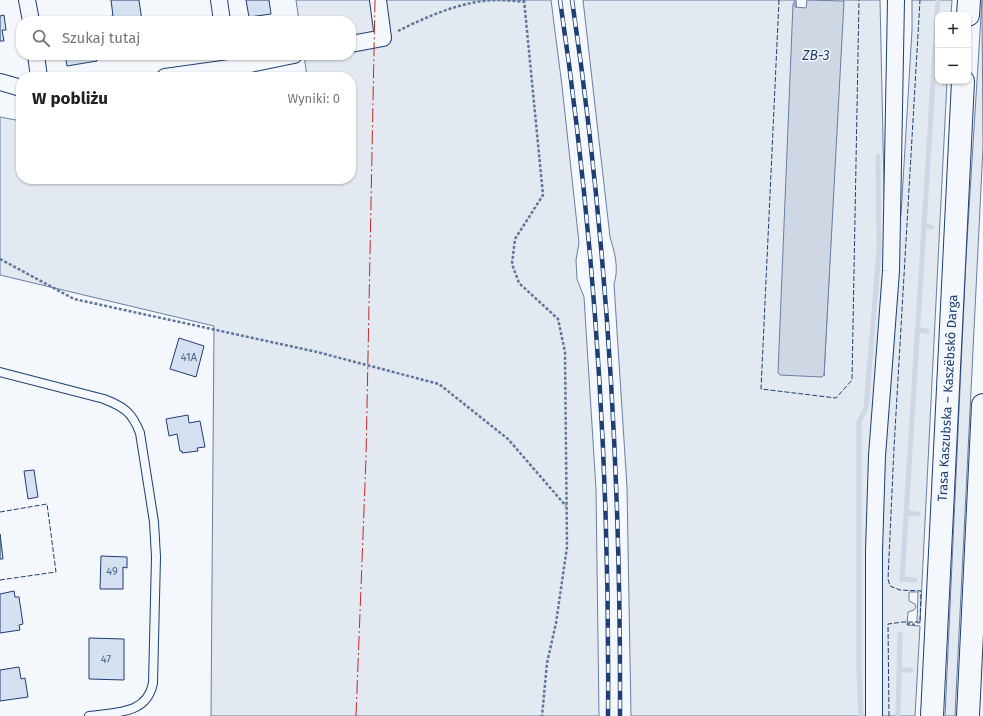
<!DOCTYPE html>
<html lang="pl">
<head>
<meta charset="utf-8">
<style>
  :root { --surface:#fff; --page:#f6f6f6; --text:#222; --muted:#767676; --line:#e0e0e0 }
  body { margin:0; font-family:"Fira Sans",sans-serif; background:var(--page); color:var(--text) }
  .controls { position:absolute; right:12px; top:12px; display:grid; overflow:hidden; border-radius:8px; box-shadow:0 1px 3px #0004 }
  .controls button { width:36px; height:36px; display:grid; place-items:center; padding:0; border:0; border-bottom:1px solid var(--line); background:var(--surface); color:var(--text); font:20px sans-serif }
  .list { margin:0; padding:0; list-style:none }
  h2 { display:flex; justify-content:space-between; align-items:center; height:52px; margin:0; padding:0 16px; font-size:17px }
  h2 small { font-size:13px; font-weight:400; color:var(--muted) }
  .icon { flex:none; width:22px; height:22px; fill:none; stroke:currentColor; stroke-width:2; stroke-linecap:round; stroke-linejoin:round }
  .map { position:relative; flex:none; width:983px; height:716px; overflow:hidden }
  .search { position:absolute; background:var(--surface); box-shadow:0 1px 3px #0004; left:16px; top:16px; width:340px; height:44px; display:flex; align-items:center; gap:10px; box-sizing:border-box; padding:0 14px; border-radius:16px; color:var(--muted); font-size:15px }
  .panel { position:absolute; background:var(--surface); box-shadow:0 1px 3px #0004; left:16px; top:72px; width:340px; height:112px; border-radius:16px }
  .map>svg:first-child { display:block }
  .green { fill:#e3e9f0; stroke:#687fa3 }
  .water { fill:#cfd7e4; stroke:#687fa3 }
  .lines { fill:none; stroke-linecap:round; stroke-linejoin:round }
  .stream { stroke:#cfd7e4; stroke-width:5 }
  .building { fill:#d5e0f0; stroke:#1d3f73 }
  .service-casing { stroke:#1d3f73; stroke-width:10 }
  .minor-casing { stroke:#1d3f73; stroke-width:18 }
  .motorway-casing { stroke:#1d3f73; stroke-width:24 }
  .path { stroke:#5e769c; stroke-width:2.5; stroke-dasharray:3 2; stroke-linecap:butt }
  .service { stroke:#f4f7fb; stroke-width:8 }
  .minor { stroke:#f4f7fb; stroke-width:16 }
  .motorway { stroke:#f4f7fb; stroke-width:22 }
  .rail-casing { stroke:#1d3f73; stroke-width:4.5 }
  .rail { stroke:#f4f7fb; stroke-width:3; stroke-dasharray:9; stroke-linecap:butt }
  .fence { stroke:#1d3f73; stroke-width:1; stroke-dasharray:5 2; stroke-linecap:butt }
  .power { stroke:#c62828; stroke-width:1; stroke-dasharray:14 3 2 3; stroke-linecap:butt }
  .labels { text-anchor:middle; stroke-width:3; stroke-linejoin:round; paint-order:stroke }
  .number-label { font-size:11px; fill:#4b6792 }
  .street-label { font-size:13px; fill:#1d3f73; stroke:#f4f7fb }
  .water-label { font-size:14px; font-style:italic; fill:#1d3f73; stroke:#f4f7fb }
</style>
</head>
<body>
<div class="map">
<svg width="983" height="716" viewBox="0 0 983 716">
  <rect width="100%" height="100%" fill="#f4f7fb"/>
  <path class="green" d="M 296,0 L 551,0 L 562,86 L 579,243 L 576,260 L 577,279 L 584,297 L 596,489 L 599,716 L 211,716 L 214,326 L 0,275 L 0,117 L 21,121 L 21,179 L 351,179 L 351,77 L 307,77 L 304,55 L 351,55 L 351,21 L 299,21 Z
    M 583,0 L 796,0 L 824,376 L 843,0 L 880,0 L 885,233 L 867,716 L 631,716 L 627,487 L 614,284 C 619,269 615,253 610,237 Z
    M 912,0 L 952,0 L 951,15 L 938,15 L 938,81 L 947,81 L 920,623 L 917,623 L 918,592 L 909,592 L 909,601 L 915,604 L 916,607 L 914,610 L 908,612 L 907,625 L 920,626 L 915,716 L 880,716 L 882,497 L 898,220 L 901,215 L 912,30 Z
    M 982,0 L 983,147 L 955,716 L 945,716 L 966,258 Z"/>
  <path class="water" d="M 807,0 L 844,1 L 824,375 L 822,377 L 780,375 L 778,373 L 793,4 L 795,1 L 795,7 L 806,8 Z"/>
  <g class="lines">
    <path class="stream" d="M 924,226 L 932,227
      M 919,330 L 927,331
      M 906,513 L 918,514
      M 902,579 L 915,580
      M 902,580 L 938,0
      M 899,670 L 911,670
      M 861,716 L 859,670 L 859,422 L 866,408 L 879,251 L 878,156
      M 898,716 L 900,634"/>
  </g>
  <path class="building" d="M 111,0 L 139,0 L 142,21 L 108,21 L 107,17 L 113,16 Z
    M 246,0 L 269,0 L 271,14 L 249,17 Z
    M 4,15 L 6,30 L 2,30 L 4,41 L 0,41 L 0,16 Z
    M 65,55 L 96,55 L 97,61 L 67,66 Z
    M 179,338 L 204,346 L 196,377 L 170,369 Z
    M 188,415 L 189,423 L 200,421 L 205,447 L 197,448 L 198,451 L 182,453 L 182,451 L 180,451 L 177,434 L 169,436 L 166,419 Z
    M 34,470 L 38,497 L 28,499 L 24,471 Z
    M 0,534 L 3,559 L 0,559 Z
    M 101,556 L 127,557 L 127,568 L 123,567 L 123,589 L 100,589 Z
    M 14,591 L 15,597 L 19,597 L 23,624 L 19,625 L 20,630 L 0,633 L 0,594 Z
    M 89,638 L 124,639 L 124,680 L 89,679 Z
    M 19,667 L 21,679 L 25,678 L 28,697 L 0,701 L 0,670 Z"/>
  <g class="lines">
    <defs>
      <path id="service" d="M 0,372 L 104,399 C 124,407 132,412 140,433 L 154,522 L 156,557 L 153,683 C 147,715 115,712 89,716"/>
      <path id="minor" d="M 27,0 L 31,21
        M 219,0 L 222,21
        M 351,44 L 383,38 L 378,0
        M 36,55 L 39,77
        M 165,77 L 230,68 L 294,55
        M 0,82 L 21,88
        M 874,716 L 874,551 L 877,456 L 891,271 L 896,0"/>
      <path id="motorway" d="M 968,15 L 969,0
        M 932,716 L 963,81
        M 968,716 L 983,405"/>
    </defs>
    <use href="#service" class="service-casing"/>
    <use href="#minor" class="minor-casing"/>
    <use href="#motorway" class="motorway-casing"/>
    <path class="path" d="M 524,0 L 543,195 L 515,239 L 512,264 L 519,283 L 558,319 L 565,352 L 567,547 L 556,623 L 547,663 L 542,716
      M 398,31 C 428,16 462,1 496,0 C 505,0 515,1 524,2
      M 0,259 L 74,299 L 317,352 L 439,384 L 508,439 L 566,506
      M 907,624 L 917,625"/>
    <use href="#service" class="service"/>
    <use href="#minor" class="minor"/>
    <use href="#motorway" class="motorway"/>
    <defs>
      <path id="rail" d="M 560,0 C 595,237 610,477 608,716
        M 572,0 C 607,237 621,477 620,716"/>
    </defs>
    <use href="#rail" class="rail-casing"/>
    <use href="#rail" class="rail"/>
    <path class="fence" d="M 779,0 L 761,389 L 836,398 L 852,380 L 859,0
      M 0,512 L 47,504 L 56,572 L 0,580
      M 889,716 L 888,624 L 903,622 L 920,622 L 921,591 L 900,590 L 890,586 L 888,579 L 894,448 L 920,0"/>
    <path class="power" d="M 356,716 L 366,458 L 375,0"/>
  </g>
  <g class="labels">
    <g class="number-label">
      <text x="189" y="361">41A</text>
      <text x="112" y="575">49</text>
      <text x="106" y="663">47</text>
    </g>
    <g class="street-label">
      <text transform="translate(947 398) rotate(-87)" y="5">Trasa Kaszubska – Kaszëbskô Darga</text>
    </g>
    <g class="water-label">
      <text x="816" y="60">ZB-3</text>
    </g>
  </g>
</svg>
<div class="controls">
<button>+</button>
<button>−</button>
</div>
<div class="search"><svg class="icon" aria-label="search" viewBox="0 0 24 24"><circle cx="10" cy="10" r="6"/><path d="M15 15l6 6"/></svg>Szukaj tutaj</div>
<section class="panel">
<h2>W pobliżu<small>Wyniki: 0</small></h2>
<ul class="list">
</ul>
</section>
</div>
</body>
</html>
